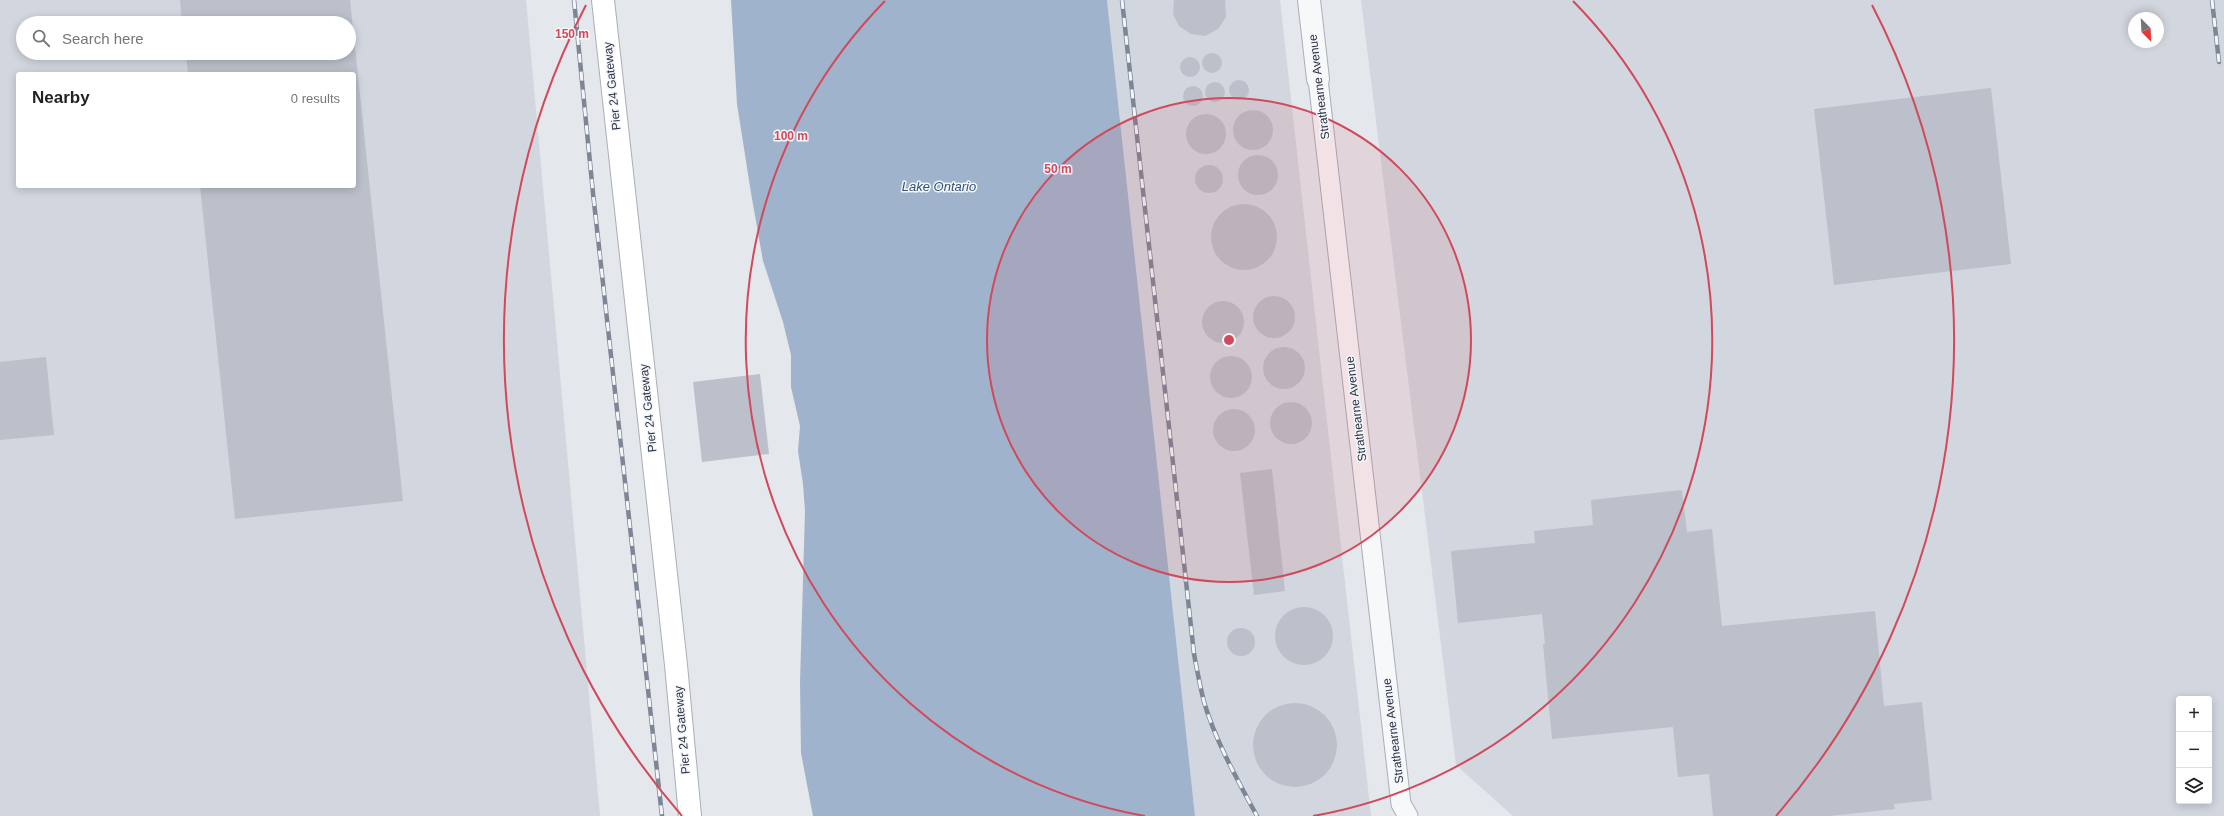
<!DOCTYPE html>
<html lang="en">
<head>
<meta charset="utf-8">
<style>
  :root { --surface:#fff; --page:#f6f6f6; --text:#222; --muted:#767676; --line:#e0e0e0 }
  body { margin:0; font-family:Arial,sans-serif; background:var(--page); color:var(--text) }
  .controls { position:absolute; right:12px; bottom:12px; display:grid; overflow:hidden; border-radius:4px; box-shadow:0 2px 10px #0003 }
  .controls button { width:36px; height:36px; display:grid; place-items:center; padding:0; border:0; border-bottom:1px solid var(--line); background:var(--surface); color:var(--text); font:20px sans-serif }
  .compass { position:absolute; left:2128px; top:12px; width:36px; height:36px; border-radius:50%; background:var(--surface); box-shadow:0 2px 10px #0003; rotate:156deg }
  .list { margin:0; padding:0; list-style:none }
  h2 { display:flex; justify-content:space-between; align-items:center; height:52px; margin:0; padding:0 16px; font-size:17px }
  h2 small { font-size:13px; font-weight:400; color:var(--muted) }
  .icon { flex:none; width:22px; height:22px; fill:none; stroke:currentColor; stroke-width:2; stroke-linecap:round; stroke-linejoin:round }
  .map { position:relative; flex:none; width:2224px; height:816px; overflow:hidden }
  .search { position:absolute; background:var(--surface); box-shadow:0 2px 10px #0003; left:16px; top:16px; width:340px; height:44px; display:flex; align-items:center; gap:10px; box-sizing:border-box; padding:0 14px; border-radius:22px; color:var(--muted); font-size:15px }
  .panel { position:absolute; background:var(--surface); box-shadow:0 2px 10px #0003; left:16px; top:72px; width:340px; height:116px; border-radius:4px }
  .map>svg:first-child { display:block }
  .built { fill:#d2d6de; fill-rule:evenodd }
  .water { fill:#9fb4cc }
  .building { fill:#bbc0ca }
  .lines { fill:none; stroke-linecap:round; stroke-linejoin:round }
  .lane-casing { stroke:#a9aeb7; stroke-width:21 }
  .street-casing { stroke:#a9aeb7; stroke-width:24 }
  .secondary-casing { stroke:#a9aeb7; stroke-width:24 }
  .lane { stroke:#f7f8fa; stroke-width:19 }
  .street { stroke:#f7f8fa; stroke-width:22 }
  .secondary { stroke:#fff; stroke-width:22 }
  .rail-casing { stroke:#7d8696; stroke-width:4.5 }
  .rail { stroke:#f4f6f9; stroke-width:3; stroke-dasharray:9; stroke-linecap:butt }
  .ring { fill:none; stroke:#d1495b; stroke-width:2 }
  .labels { text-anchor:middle; stroke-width:3; stroke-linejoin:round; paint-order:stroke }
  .street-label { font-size:12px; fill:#2b3445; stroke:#f4f6f9 }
  .water-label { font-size:13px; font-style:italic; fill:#34527a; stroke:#f4f6f9 }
  .centre { fill:#d1495b; stroke:#f4f6f9; stroke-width:2 }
  .ring-label { font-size:12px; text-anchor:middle; font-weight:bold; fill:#d1495b; stroke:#f4f6f9; stroke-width:3; stroke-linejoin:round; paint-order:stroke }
</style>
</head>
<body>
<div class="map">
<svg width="2224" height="816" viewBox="0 0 2224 816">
  <rect width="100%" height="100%" fill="#e4e7ec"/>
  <path class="built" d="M 0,0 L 526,0 L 600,816 L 0,816 ZM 23,23 L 349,23 L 349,53 L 23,53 ZM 18,74 L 354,74 L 354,186 L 18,186 Z
    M 1107,0 L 1280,0 L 1371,816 L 1195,816 Z
    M 1361,0 L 2224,0 L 2224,816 L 1513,816 L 1456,765 ZM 2134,18 L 2158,18 L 2158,42 L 2134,42 ZM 2179,699 L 2209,699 L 2209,801 L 2179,801 Z"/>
  <path class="water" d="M 731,0 L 1107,0 L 1195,816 L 813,816 L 801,753 L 800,683 L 805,511 L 803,484 L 798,451 L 800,426 L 791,387 L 791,355 L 783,322 L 763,261 L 751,193 L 737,104 Z"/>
  <path class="building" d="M 180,0 L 350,0 L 403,501 L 235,519 L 200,186 L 354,186 L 354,74 L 188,74 L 186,53 L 349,53 L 349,23 L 182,23 Z
    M 1174,0 L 1225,0 L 1226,17 L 1218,29 L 1205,36 L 1191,34 L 1179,26 L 1173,14 Z
    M1202 63a10 10 0 1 1 20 0a10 10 0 1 1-20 0Z
    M1180 67a10 10 0 1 1 20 0a10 10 0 1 1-20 0Z
    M1229 90a10 10 0 1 1 20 0a10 10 0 1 1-20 0Z
    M1205 92a10 10 0 1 1 20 0a10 10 0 1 1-20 0Z
    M1183 96a10 10 0 1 1 20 0a10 10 0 1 1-20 0Z
    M 1991,88 L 2011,264 L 1834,285 L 1814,109 Z
    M1233 130a20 20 0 1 1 40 0a20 20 0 1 1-40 0Z
    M1186 134a20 20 0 1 1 40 0a20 20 0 1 1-40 0Z
    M1238 175a20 20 0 1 1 40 0a20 20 0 1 1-40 0Z
    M1195 179a14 14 0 1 1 28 0a14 14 0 1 1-28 0Z
    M1211 237a33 33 0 1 1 66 0a33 33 0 1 1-66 0Z
    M1253 317a21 21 0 1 1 42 0a21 21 0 1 1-42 0Z
    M1202 322a21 21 0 1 1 42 0a21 21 0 1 1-42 0Z
    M1263 368a21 21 0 1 1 42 0a21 21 0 1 1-42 0Z
    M1210 377a21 21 0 1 1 42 0a21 21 0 1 1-42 0Z
    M 46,357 L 54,435 L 0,440 L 0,362 Z
    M 760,374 L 769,454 L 702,462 L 693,382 Z
    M1270 423a21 21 0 1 1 42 0a21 21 0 1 1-42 0Z
    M1213 430a21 21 0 1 1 42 0a21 21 0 1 1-42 0Z
    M 1272,469 L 1285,591 L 1254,595 L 1240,473 Z
    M 1682,490 L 1687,532 L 1712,529 L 1722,626 L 1875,611 L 1884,706 L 1922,702 L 1932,800 L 1894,804 L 1895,809 L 1829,816 L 1713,816 L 1709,774 L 1678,777 L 1673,727 L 1552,739 L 1543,644 L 1545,644 L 1542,614 L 1458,623 L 1451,551 L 1535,543 L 1534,531 L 1593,525 L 1591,500 Z
    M1275 636a29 29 0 1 1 58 0a29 29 0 1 1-58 0Z
    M1227 642a14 14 0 1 1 28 0a14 14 0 1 1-28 0Z
    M1253 745a42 42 0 1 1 84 0a42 42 0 1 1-84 0Z"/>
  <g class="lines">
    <defs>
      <path id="lane" d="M 1318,79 L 1401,804 L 1408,816"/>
      <path id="street" d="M 1309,0 L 1318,79"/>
      <path id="secondary" d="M 603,0 L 676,665 L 690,816"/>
    </defs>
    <use href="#lane" class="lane-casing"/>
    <use href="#street" class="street-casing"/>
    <use href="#secondary" class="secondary-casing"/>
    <use href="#lane" class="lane"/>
    <use href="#street" class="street"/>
    <use href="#secondary" class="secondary"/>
    <defs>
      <path id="rail" d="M 574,0 L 593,193 L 662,816
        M 1122,0 L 1194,654 C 1197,670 1200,686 1204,702 C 1216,742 1237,779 1257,816
        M 2212,0 L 2219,62"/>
    </defs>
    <use href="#rail" class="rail-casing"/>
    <use href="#rail" class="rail"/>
  </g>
  <circle cx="1229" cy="340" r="242" fill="#d1495b" fill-opacity=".12"/>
  <g class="ring">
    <circle cx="1229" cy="340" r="242"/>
    <path d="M1145 816A483 483 0 0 1 885 1M1573 1A483 483 0 0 1 1313 816"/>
    <path d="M682 816A725 725 0 0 1 586 5M1872 5A725 725 0 0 1 1776 816"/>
  </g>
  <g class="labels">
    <g class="street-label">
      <text transform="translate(612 86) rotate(-96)" y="4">Pier 24 Gateway</text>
      <text transform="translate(1319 87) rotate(-97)" y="4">Strathearne Avenue</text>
      <text transform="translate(648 408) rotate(-96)" y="4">Pier 24 Gateway</text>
      <text transform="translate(1356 409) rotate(-97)" y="4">Strathearne Avenue</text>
      <text transform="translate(682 730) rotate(-95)" y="4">Pier 24 Gateway</text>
      <text transform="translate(1393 731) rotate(-97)" y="4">Strathearne Avenue</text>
    </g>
    <g class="water-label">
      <text x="939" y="191">Lake Ontario</text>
    </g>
  </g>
  <circle cx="1229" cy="340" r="6" class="centre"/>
  <g class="ring-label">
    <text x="572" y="38">150 m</text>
    <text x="791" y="140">100 m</text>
    <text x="1058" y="173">50 m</text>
  </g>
</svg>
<div class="controls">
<button>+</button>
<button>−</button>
<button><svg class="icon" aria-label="layers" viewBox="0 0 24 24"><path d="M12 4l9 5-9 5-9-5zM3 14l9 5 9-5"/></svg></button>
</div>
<svg class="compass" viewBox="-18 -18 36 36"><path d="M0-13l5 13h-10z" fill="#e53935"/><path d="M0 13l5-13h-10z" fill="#767676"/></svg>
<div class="search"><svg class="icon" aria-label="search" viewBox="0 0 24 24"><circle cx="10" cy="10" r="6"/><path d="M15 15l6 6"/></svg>Search here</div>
<section class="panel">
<h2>Nearby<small>0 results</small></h2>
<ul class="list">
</ul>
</section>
</div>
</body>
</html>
